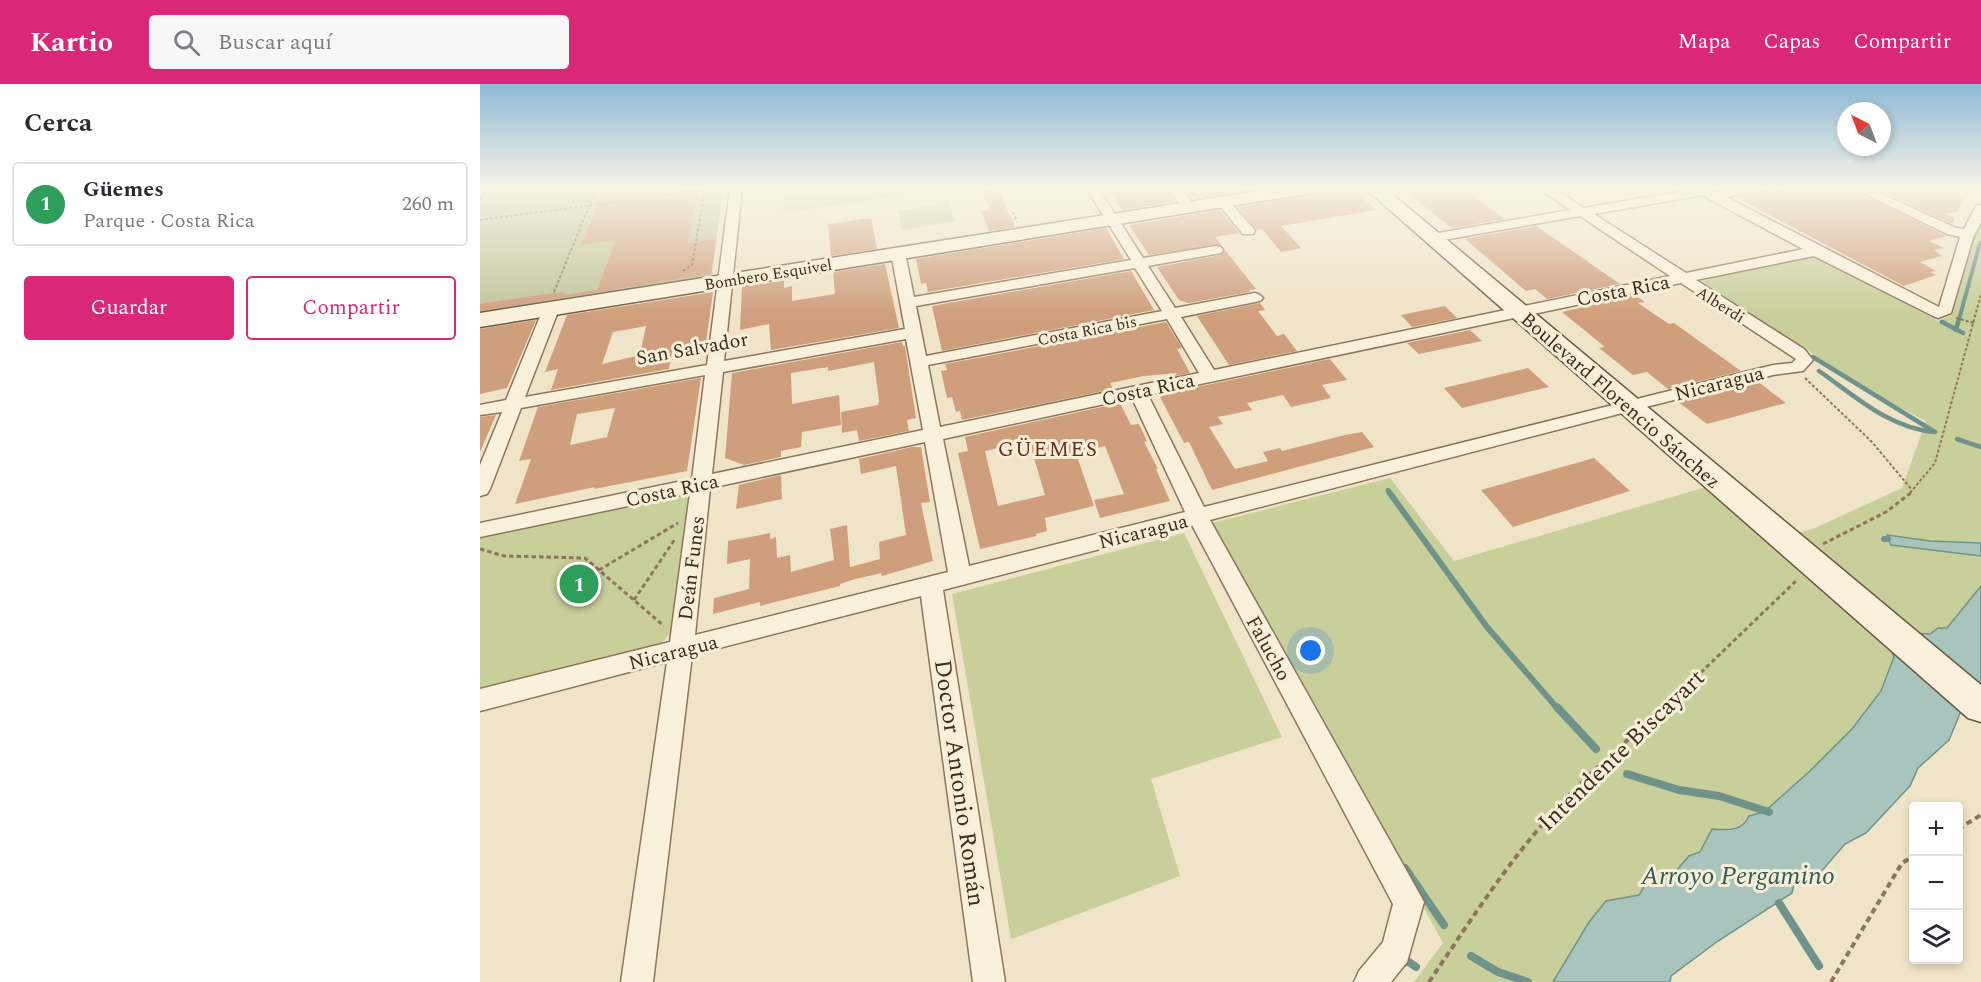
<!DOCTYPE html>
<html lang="es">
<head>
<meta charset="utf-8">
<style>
  :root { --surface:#fff; --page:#f7f7f7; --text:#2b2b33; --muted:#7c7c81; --line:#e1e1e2; --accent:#db2777 }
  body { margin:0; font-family:Spectral,serif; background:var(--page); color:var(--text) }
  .controls { position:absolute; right:18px; bottom:18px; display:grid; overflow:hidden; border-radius:6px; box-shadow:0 3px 9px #0003 }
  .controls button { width:54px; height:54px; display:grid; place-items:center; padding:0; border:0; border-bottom:2px solid var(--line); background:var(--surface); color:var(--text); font:30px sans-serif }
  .compass { position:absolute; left:1357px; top:18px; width:54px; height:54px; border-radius:50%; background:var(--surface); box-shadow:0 3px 9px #0003; rotate:318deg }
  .you { position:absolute; left:831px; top:567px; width:21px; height:21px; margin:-15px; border:4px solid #fff; border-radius:50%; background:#1a73e8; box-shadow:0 0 0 9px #1a73e833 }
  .badge { display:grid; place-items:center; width:39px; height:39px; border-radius:50%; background:var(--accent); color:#fff; font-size:20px; font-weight:700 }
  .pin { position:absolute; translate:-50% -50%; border:3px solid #fff; box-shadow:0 2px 6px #0006 }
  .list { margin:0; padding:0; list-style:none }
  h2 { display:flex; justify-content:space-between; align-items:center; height:78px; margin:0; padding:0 24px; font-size:26px }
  h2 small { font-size:20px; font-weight:400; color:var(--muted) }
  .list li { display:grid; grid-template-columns:39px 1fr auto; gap:18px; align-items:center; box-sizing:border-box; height:84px; margin:0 12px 12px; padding:0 12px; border:2px solid var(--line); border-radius:6px }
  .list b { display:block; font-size:22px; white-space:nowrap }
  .list p { margin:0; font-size:20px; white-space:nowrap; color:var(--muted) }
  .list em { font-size:20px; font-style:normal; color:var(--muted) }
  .actions { display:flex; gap:12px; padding:18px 24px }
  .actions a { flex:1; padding:14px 0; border:2px solid var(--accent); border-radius:6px; text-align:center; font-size:21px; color:var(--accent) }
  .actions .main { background:var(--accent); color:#fff }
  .icon { flex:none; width:33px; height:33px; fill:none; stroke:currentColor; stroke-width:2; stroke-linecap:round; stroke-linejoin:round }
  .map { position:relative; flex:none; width:1501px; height:898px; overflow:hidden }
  header { display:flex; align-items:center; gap:36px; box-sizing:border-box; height:84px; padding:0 30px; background:var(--accent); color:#fff }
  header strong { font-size:28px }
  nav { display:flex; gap:33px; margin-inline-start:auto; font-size:21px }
  .search { width:420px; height:54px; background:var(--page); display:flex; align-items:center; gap:15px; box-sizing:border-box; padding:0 21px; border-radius:6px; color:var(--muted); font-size:22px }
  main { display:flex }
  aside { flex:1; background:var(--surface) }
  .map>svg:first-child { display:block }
  .green { fill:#c9cf9b }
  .cemetery { fill:#bfc49a }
  .water { fill:#a9c4bc; stroke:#6f938a; stroke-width:1.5 }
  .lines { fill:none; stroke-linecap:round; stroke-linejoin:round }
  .stream-far3 { stroke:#6f938a; stroke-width:4 }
  .stream-far2 { stroke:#6f938a; stroke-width:4.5 }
  .stream-far1 { stroke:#6f938a; stroke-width:6 }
  .stream { stroke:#6f938a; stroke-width:8 }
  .building { fill:#cf9f7d; fill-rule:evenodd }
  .street-casing { stroke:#8d765c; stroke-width:3 }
  .secondary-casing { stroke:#6f573f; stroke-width:3 }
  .path-far2 { stroke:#8d765c; stroke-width:2; stroke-dasharray:3 2; stroke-linecap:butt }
  .path-far1 { stroke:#8d765c; stroke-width:3; stroke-dasharray:4.5 3; stroke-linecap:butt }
  .path { stroke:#8d765c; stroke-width:4; stroke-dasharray:6 4; stroke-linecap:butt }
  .street { fill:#faf1dc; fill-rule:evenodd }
  .secondary { fill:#faf1dc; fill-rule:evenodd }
  .labels { text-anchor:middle; stroke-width:6; stroke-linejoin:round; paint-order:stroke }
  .far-street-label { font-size:16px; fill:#3d2e20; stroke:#f7eed8 }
  .street-label { font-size:20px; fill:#3d2e20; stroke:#f7eed8 }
  .neighbourhood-label { font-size:21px; letter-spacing:1.5px; fill:#6b2e1e; stroke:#f7eed8 }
  .near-street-label { font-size:24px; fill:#3d2e20; stroke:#f7eed8 }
  .near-water-label { font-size:26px; font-style:italic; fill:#2f5d5a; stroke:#f7eed8 }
</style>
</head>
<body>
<header>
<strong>Kartio</strong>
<div class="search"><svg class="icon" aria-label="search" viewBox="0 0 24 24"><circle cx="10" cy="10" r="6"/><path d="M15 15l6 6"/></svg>Buscar aquí</div>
<nav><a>Mapa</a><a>Capas</a><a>Compartir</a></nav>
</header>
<main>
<aside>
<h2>Cerca<small></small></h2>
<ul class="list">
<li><span class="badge" style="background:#2e9e5b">1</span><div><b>Güemes</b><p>Parque · Costa Rica</p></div><em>260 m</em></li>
</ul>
<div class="actions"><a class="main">Guardar</a><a>Compartir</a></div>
</aside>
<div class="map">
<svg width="1501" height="898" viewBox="0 0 1501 898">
  <rect width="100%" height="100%" fill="#f0e4c8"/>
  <path class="green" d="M 304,105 L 467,105 L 303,129 Z
    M 469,119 L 475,137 L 422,146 L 418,127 Z
    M 1501,138 L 1501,459 L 1450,457 L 1407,451 L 1411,461 L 1501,472 L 1501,502 L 1467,544 L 1458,545 L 1450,550 L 1430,549 L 1315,450 L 1335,444 L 1422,404 L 1446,337 L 1401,314 L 1221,197 L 1335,171 L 1458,237 L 1472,231 L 1493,156 Z
    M 910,394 L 974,477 L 1226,403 L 1410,563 L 1415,573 L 1401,607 L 1372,645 L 1330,687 L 1283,728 L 1269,732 C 1262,748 1247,746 1232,745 L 1220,768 L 1209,772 L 1189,795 L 1169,794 L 1159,811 L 1126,817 L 1073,898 L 934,898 L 963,859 L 732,439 Z
    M 196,411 L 207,413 L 209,417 L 192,547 L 181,560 L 172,564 L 0,608 L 0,454 Z
    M 704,449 L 802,653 L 671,695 L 700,792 L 531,855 L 472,510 Z"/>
  <path class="cemetery" d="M 0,105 L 243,105 L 232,190 L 225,193 L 0,228 Z"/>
  <path class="water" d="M 1407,451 L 1450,457 L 1501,459 L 1501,472 L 1411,461 Z
    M 1501,502 L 1501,608 L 1430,549 L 1450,550 L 1458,544 L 1467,544 Z
    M 1410,563 L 1481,627 L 1469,656 L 1438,684 L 1430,702 L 1386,749 L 1365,760 L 1340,789 L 1314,800 L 1312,809 L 1238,857 L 1191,892 L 1190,898 L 1073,898 L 1109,838 L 1126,817 L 1159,811 L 1169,794 L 1189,795 L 1209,772 L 1220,768 L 1232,745 C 1247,746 1262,748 1269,732 L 1284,728 L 1330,687 L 1372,645 L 1401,607 L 1414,573 Z"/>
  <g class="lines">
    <path class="stream-far3" d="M 1462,238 L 1465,239
      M 1478,239 L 1500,159"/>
    <path class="stream-far2" d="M 1462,238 L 1483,249
      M 1476,246 L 1478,238
      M 1333,273 L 1455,348
      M 1339,287 C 1374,311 1410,345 1455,348
      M 1477,355 L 1501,363
      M 908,406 L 910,409"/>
    <path class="stream-far1" d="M 909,408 L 1007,543 L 1078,625
      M 1404,455 L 1408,455"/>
    <path class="stream" d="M 1077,623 L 1116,665
      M 1147,690 L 1199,706 L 1239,712 L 1289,728
      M 925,784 L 964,841
      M 1299,819 L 1339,882
      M 991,872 L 1018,888 L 1048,898
      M 924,879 L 926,876 L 936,883"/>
  </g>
  <path class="building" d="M 124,105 L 218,105 L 208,159 L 236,155 L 231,190 L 0,227 L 0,220 L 66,210 L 85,208 L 84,211 L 117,206 L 136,156 L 101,161 Z
    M 518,105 L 535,143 L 509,147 L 501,127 L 510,126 L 502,107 Z
    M 628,105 L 687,105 L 695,118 L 642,126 Z
    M 705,105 L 766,105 L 767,107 L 712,115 Z
    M 842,105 L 873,105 L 896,126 L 801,142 L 821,164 L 801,168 L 782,145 L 777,146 L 757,123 L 831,111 L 845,107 Z
    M 922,105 L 984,105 L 1025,135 L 972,144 Z
    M 1288,105 L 1373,105 L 1466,152 L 1449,157 L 1464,164 L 1454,166 L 1462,172 L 1440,178 L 1456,187 L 1450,188 L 1456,191 L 1424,202 L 1261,116 L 1266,116 L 1260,113 Z
    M 1397,105 L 1461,105 L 1483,115 L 1478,127 L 1466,130 L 1475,134 L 1472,140 Z
    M 740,126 L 759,149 L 735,153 L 741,161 L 669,171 L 649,141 Z
    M 391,134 L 397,165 L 351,172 L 348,140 Z
    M 1056,142 L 1133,195 L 1140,200 L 1067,215 L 1055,205 L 1046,207 L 985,155 Z
    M 626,144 L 644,175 L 448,208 L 446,199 L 441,200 L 436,175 Z
    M 745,166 L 776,205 L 769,206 L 770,208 L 708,219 L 699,216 L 677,183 L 741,171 Z
    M 405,180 L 419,244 L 291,266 L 289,240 L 260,246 L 262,203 L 304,196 L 304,204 L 312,202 L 312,217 L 355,210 L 353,188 Z
    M 651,187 L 674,226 L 462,267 L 452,222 Z
    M 233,208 L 226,258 L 193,264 L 189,285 L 71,306 L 78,285 L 65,288 L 87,231 ZM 166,242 L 160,271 L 122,280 L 133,248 Z
    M 1155,211 L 1165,218 L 1158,219 L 1189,240 L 1194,239 L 1261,287 L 1188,305 L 1167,288 L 1153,291 L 1119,264 L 1125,263 L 1082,228 Z
    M 780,219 L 785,226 L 778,227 L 797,252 L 804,250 L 817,267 L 749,281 L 717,232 Z
    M 965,222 L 977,234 L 932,243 L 921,231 Z
    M 56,236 L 27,304 L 0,310 L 0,245 Z
    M 686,238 L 702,264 L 697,265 L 710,289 L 694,292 L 697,289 L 664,292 L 630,299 L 633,305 L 482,336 L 480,327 L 476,328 L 472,313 L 467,314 L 461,287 L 467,286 L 465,280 Z
    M 990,246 L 1002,257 L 939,270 L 927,259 Z
    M 422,258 L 423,262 L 425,262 L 436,334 L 427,336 L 429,347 L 379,357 L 377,346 L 362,349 L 361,328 L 398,321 L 399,317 L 394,278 L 348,287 L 348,283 L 311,289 L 312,320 L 359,311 L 361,341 L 322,348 L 321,363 L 301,367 L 301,373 L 264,381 L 245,374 L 252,289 Z
    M 850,275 L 867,296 L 842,301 L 851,314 L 811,323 L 803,311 L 767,319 L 772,326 L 738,333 L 743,340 L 729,343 L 755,385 L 788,377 L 783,368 L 800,364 L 802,367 L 865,351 L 882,348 L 894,363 L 732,406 L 709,358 L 704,359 L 679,311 Z
    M 1048,284 L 1069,303 L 982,324 L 964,304 Z
    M 221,294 L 207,387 L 114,405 L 115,403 L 35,420 L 51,375 L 39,377 L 58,323 ZM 135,324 L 127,353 L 90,361 L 97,330 Z
    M 1277,297 L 1306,319 L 1227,340 L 1197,317 Z
    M 640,319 L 651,341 L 659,340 L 667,357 L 664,358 L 678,385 L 676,385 L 690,417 L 620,434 L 614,416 L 644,410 L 625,362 L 596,369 L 614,422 L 565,434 L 567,447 L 556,450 L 557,452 L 500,465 L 478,369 L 488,367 L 485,353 ZM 549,357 L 565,411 L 518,422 L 505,367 Z
    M 16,331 L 0,368 L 0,333 Z
    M 432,363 L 441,363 L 450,418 L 441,419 L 453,477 L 402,492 L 401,489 L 372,496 L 360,500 L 360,502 L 295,518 L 280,522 L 280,518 L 233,530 L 234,514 L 269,505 L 270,475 L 247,480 L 248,457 L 290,449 L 290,455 L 296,453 L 297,474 L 310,471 L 311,488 L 354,476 L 350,445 L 367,441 L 370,483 L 400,475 L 399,458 L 426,451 L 416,382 L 381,390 L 379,375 Z
    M 1114,374 L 1150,407 L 1033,443 L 1001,406 Z
    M 301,391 L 302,415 L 256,425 L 259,401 Z"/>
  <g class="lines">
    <defs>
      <path id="street" d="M 250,105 L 262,105 L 244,277 L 425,245 L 411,169 L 413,166 L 423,166 L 425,169 L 434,213 L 651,176 L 607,105 L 619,105 L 663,174 L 736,162 L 741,163 L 743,166 L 741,169 L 668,182 L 695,224 L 775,209 L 780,211 L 783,214 L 780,217 L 701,233 L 734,286 L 1190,192 L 1100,132 L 952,158 L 945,154 L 952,150 L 1090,126 L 1060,105 L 1075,105 L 1104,124 L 1215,105 L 1230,105 L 1235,108 L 1274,105 L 1272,108 L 1246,113 L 1459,223 L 1480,153 L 1467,150 L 1375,105 L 1391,105 L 1476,144 L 1484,145 L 1496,122 L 1501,121 L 1501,138 L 1493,154 L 1471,229 L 1458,234 L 1453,232 L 1334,172 L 1216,196 L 1324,265 L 1333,276 L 1323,287 L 1293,291 L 1154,326 L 730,436 L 944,818 L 927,878 L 911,898 L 874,898 L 879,887 L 903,858 L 913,820 L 712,441 L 463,506 L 525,898 L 493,898 L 441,512 L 212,571 L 173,898 L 141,898 L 187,578 L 0,627 L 0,605 L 190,558 L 210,409 L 0,453 L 0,439 L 212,395 L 225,291 L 41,324 L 10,405 L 7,410 L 0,412 L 0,381 L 22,328 L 0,331 L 0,321 L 26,316 L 63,225 L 71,220 L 79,225 L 45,313 L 227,281 ZM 1223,111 L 1229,115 L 1323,165 L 1206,189 L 1114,130 ZM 655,184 L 682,227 L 446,272 L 436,222 ZM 1201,199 L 1316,275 L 1312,279 L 1293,281 L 724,423 L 668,311 ZM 687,235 L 719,289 L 460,343 L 448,281 ZM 426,255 L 443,346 L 232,390 L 243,288 ZM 652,314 L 705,428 L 489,482 L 463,355 ZM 445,358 L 468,488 L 215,551 L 230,404 Z
        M 689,105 L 702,105 L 715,123 L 714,126 L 704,126 Z
        M 743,114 L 747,115 L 773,144 L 775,147 L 773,150 L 763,150 L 739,121 L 737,118 Z"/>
      <path id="secondary" d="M 791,105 L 834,105 L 831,109 L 825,110 L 0,243 L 0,229 Z
        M 886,105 L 906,105 L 1501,601 L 1501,638 L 1488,634 Z"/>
    </defs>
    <use href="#street" class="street-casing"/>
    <use href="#secondary" class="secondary-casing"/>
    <path class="path-far2" d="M 0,116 L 7,105
      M 533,128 L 537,138
      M 0,136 L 224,106
      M 203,187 L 212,181 L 225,105
      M 74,208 L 116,105
      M 1476,234 L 1494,239
      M 1325,294 L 1392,358 L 1432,406
      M 1430,409 L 1455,379 L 1501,210"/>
    <path class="path-far1" d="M 1343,460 L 1406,428 L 1432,408
      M 0,465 L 24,472 L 105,474 L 184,542
      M 119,486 L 198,439
      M 154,516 L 195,455
      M 1183,625 L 1318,495"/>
    <path class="path" d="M 1478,745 L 1501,731
      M 949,898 C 987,842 1023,785 1068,734 C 1103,694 1145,659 1184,623
      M 1351,898 L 1422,779 L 1434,772"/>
    <use href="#street" class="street"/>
    <use href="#secondary" class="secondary"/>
  </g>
  <linearGradient id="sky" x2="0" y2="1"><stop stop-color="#8fbad6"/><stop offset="0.45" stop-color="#f8f3e6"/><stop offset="1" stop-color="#f8f3e6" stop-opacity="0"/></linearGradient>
  <rect width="1501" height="231" fill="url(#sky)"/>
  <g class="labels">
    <g class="far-street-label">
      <text transform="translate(288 190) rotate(-9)" y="6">Bombero Esquivel</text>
      <text transform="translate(1241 220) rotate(32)" y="6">Alberdi</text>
      <text transform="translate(607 246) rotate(-11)" y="6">Costa Rica bis</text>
    </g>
    <g class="street-label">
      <text transform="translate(1143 206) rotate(-11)" y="7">Costa Rica</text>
      <text transform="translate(212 264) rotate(-10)" y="7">San Salvador</text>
      <text transform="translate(1239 299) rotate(-14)" y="7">Nicaragua</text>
      <text transform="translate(668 305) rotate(-12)" y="7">Costa Rica</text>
      <text transform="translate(1141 316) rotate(41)" y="7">Boulevard Florencio Sánchez</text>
      <text transform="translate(192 406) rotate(-12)" y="7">Costa Rica</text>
      <text transform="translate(663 447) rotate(-14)" y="7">Nicaragua</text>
      <text transform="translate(211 484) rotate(-83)" y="7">Deán Funes</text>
      <text transform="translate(789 564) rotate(61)" y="7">Falucho</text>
      <text transform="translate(193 568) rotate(-14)" y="7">Nicaragua</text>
    </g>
    <g class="neighbourhood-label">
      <text x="568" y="372">GÜEMES</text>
    </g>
    <g class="near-street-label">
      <text transform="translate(1141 666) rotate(-44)" y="8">Intendente Biscayart</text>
      <text transform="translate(480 699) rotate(82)" y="8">Doctor Antonio Román</text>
    </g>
    <g class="near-water-label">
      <text x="1258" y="800">Arroyo Pergamino</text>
    </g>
  </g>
</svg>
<div class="controls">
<button>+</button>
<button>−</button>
<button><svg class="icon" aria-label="layers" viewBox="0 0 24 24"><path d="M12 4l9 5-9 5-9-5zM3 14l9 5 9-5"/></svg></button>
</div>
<svg class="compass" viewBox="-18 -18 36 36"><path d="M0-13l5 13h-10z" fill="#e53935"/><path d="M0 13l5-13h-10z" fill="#7c7c81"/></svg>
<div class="you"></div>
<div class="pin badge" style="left:99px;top:500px;background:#2e9e5b">1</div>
</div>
</main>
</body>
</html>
